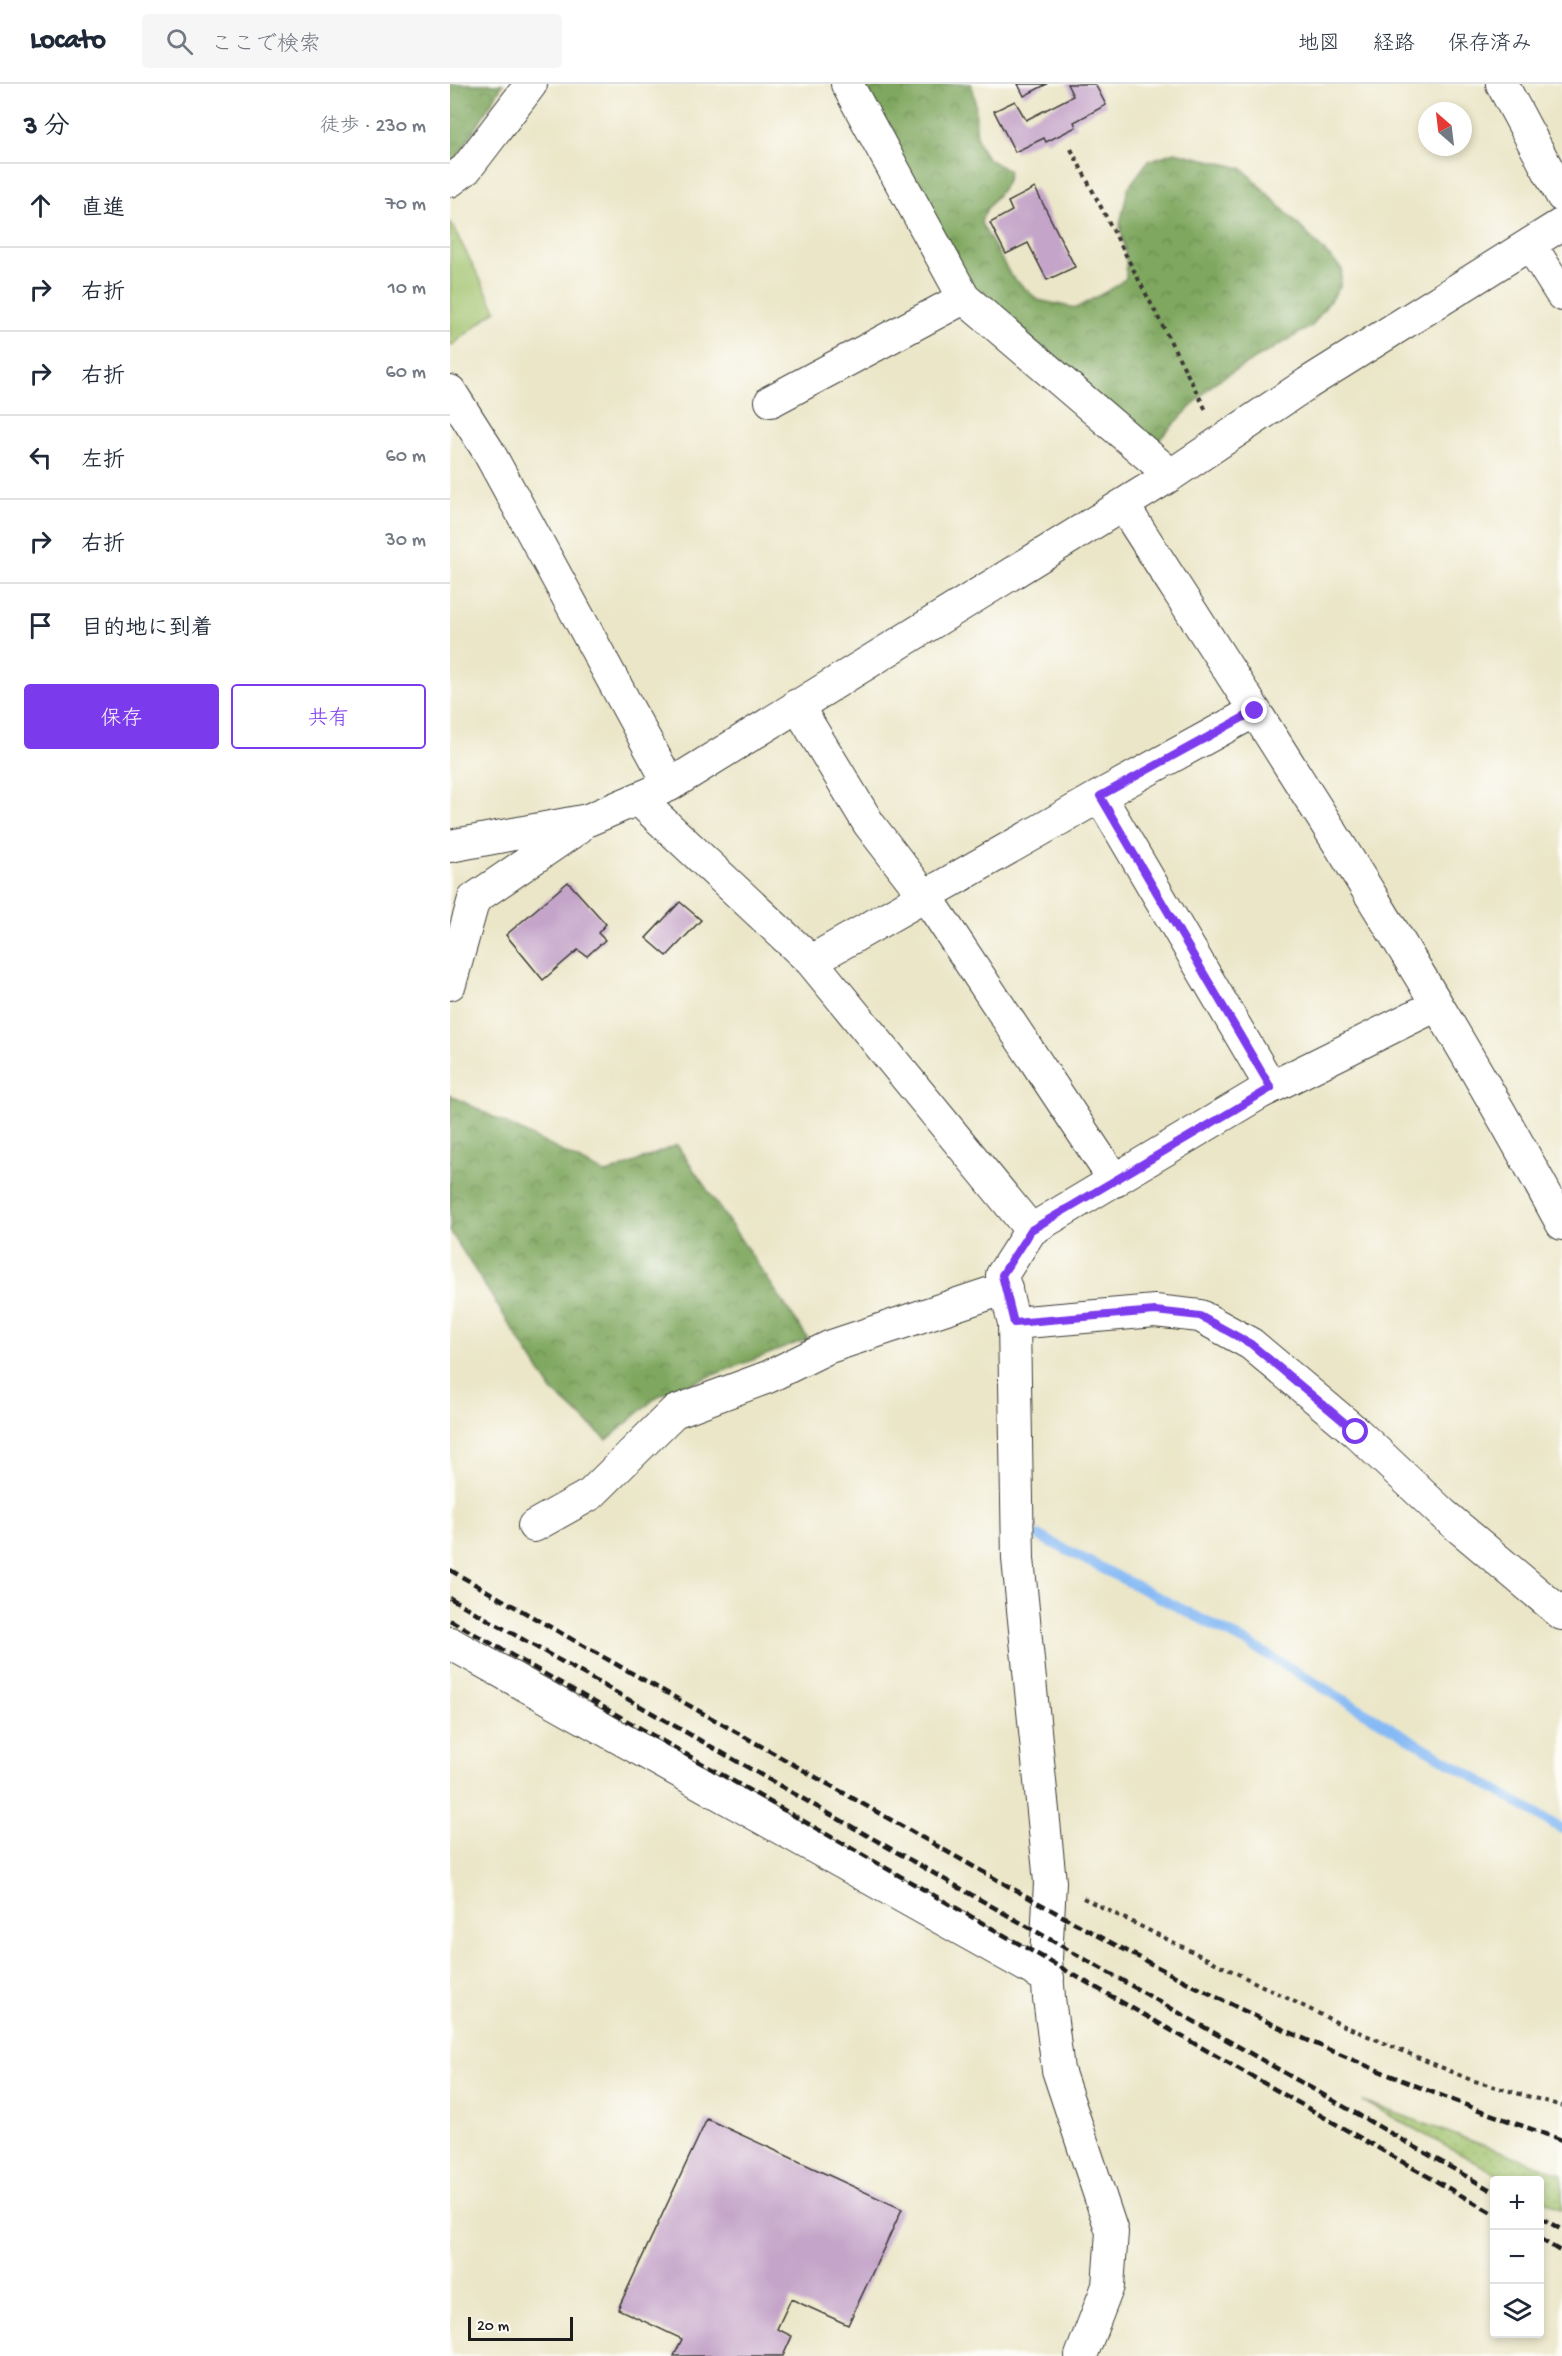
<!DOCTYPE html>
<html lang="ja">
<head>
<meta charset="utf-8">
<style>
  :root { --surface:#fff; --page:#f6f6f7; --text:#1f2937; --muted:#747a83; --line:#e0e1e3; --accent:#7c3aed }
  body { margin:0; font-family:"Gochi Hand","Klee One",sans-serif; background:var(--page); color:var(--text) }
  .controls { position:absolute; right:18px; bottom:18px; display:grid; overflow:hidden; border-radius:6px; box-shadow:0 3px 9px #0003 }
  .controls button { width:54px; height:54px; display:grid; place-items:center; padding:0; border:0; border-bottom:2px solid var(--line); background:var(--surface); color:var(--text); font:30px sans-serif }
  .compass { position:absolute; left:968px; top:18px; width:54px; height:54px; border-radius:50%; background:var(--surface); box-shadow:0 3px 9px #0003; rotate:332deg }
  .scale { position:absolute; left:18px; bottom:15px; width:105px; box-sizing:border-box; padding-left:6px; border:3px solid #1c1c1c; border-top:0; font-size:16px; line-height:21px; white-space:nowrap; color:#1c1c1c; -webkit-text-stroke:4px #fdfcf7; paint-order:stroke }
  .stop { position:absolute; width:18px; height:18px; margin:-14px; border:4px solid #7c3aed; border-radius:50%; background:#fff }
  .stop.end { background:#7c3aed; border-color:#fff; box-shadow:0 2px 6px #0008 }
  .list { margin:0; padding:0; list-style:none }
  h2 { display:flex; justify-content:space-between; align-items:center; height:78px; margin:0; padding:0 24px; font-size:26px }
  h2 small { font-size:20px; font-weight:400; color:var(--muted) }
  .list li { display:grid; grid-template-columns:39px 1fr auto; gap:18px; align-items:center; box-sizing:border-box; height:84px; padding:0 24px; border-top:2px solid var(--line) }
  .list b { display:block; font-size:22px; white-space:nowrap }
  .list em { font-size:20px; font-style:normal; color:var(--muted) }
  .actions { display:flex; gap:12px; padding:18px 24px }
  .actions a { flex:1; padding:14px 0; border:2px solid var(--accent); border-radius:6px; text-align:center; font-size:21px; color:var(--accent) }
  .actions .main { background:var(--accent); color:#fff }
  .icon { flex:none; width:33px; height:33px; fill:none; stroke:currentColor; stroke-width:2; stroke-linecap:round; stroke-linejoin:round }
  .map { position:relative; flex:none; width:1112px; height:2272px; overflow:hidden }
  header { display:flex; align-items:center; gap:36px; box-sizing:border-box; height:84px; padding:0 30px; background:var(--surface); border-bottom:2px solid var(--line) }
  header strong { font-size:28px }
  nav { display:flex; gap:33px; margin-inline-start:auto; font-size:21px }
  .search { width:420px; height:54px; background:var(--page); display:flex; align-items:center; gap:15px; box-sizing:border-box; padding:0 21px; border-radius:6px; color:var(--muted); font-size:22px }
  main { display:flex }
  aside { flex:1; background:var(--surface) }
  .map>svg:first-child { display:block }
  .grass { fill:url(#grass-dots); stroke:#5e6e43; stroke-width:1.5 }
  .forest { fill:url(#forest-crowns); stroke:#4e623d; stroke-width:1.5 }
  .park { fill:#9fc16a; stroke:#5e6e43; stroke-width:1.5 }
  .lines { fill:none; stroke-linecap:round; stroke-linejoin:round }
  .stream { stroke:#86baf4; stroke-width:10 }
  .building { fill:#c4a4c9 }
  .street-casing { stroke:#3b3a36; stroke-width:34 }
  .path { stroke:#3b3a36; stroke-width:4; stroke-dasharray:4.5 4.5; stroke-linecap:butt }
  .street { stroke:#fff; stroke-width:32 }
  .rail { stroke:#1c1c1c; stroke-width:4.5; stroke-dasharray:9 4.5; stroke-linecap:butt }
  .route { stroke:#7c3aed; stroke-width:8 }
</style>
</head>
<body>
<header>
<strong>Locato</strong>
<div class="search"><svg class="icon" aria-label="search" viewBox="0 0 24 24"><circle cx="10" cy="10" r="6"/><path d="M15 15l6 6"/></svg>ここで検索</div>
<nav><a>地図</a><a>経路</a><a>保存済み</a></nav>
</header>
<main>
<aside>
<h2>3 分<small>徒歩 · 230 m</small></h2>
<ul class="list">
<li><svg class="icon" aria-label="ahead" viewBox="0 0 24 24"><path d="M12 20V5M6 11l6-6 6 6"/></svg><div><b>直進</b></div><em>70 m</em></li>
<li><svg class="icon" aria-label="right" viewBox="0 0 24 24"><path d="M7 20v-9h11M14 6l5 5-5 5"/></svg><div><b>右折</b></div><em>10 m</em></li>
<li><svg class="icon" aria-label="right" viewBox="0 0 24 24"><path d="M7 20v-9h11M14 6l5 5-5 5"/></svg><div><b>右折</b></div><em>60 m</em></li>
<li><svg class="icon" aria-label="left" viewBox="0 0 24 24"><path d="M17 20v-9H6M10 6l-5 5 5 5"/></svg><div><b>左折</b></div><em>60 m</em></li>
<li><svg class="icon" aria-label="right" viewBox="0 0 24 24"><path d="M7 20v-9h11M14 6l5 5-5 5"/></svg><div><b>右折</b></div><em>30 m</em></li>
<li><svg class="icon" aria-label="arrive" viewBox="0 0 24 24"><path d="M6 21V4h12l-3 4 3 4H6"/></svg><div><b>目的地に到着</b></div></li>
</ul>
<div class="actions"><a class="main">保存</a><a>共有</a></div>
</aside>
<div class="map">
<svg width="1112" height="2272" viewBox="0 0 1112 2272">
  <defs>
    <pattern id="grass-dots" width="8" height="8" patternUnits="userSpaceOnUse" patternTransform="scale(1.5)"><rect width="8" height="8" fill="#9fc16a"/><path d="M2 2h.1M6 6h.1" fill="none" stroke="#88a55b" stroke-width="1.8" stroke-linecap="round"/></pattern>
    <pattern id="forest-crowns" width="20" height="18" patternUnits="userSpaceOnUse" patternTransform="scale(1.5)"><rect width="20" height="18" fill="#7fa75e"/><path d="M2 6a3 3 0 1 1 6 0M12 15a3 3 0 1 1 6 0" fill="none" stroke="#67874d"/></pattern>
  </defs>
  <rect width="100%" height="100%" fill="#fdfcf7"/>
  <filter id="ink" filterUnits="userSpaceOnUse"><feTurbulence type="fractalNoise" baseFrequency=".0167" numOctaves="2"/><feDisplacementMap in="SourceGraphic" scale="12" xChannelSelector="R" yChannelSelector="G"/><feConvolveMatrix kernelMatrix="1 2 1 2 8 2 1 2 1" color-interpolation-filters="sRGB"/></filter>
  <filter id="wash" filterUnits="userSpaceOnUse"><feTurbulence type="fractalNoise" baseFrequency=".008" numOctaves="4" result="noise"/><feDisplacementMap in="SourceGraphic" scale="24" xChannelSelector="R" yChannelSelector="G"/><feGaussianBlur stdDeviation="1.35" result="paint"/><feColorMatrix in="noise" values="0 0 0 0 0 0 0 0 0 0 0 0 0 0 0 0 0 1.4 0 .05"/><feComposite in="paint" operator="in"/></filter>
  <g filter="url(#wash)">
    <rect width="100%" height="100%" fill="#ebe6c8"/>
    <path class="grass" d="M 913,2017 L 1112,2090 L 1112,2126 L 1090,2114 L 1090,2096 L 1058,2096 Z"/>
    <path class="forest" d="M 0,0 L 53,0 L 6,75 L 0,79 Z
      M 410,0 L 521,0 C 532,24 517,53 538,74 C 544,79 553,83 559,87 C 557,109 535,118 531,139 L 561,192 L 588,216 L 626,224 L 663,204 L 676,194 L 676,172 L 670,141 L 678,104 L 698,77 L 725,68 L 792,84 L 892,185 L 890,203 L 862,242 L 765,298 L 701,364 L 523,210 Z
      M 0,1011 L 156,1090 L 227,1061 L 358,1255 L 208,1312 L 157,1356 L 102,1307 L 0,1147 Z"/>
    <path class="park" d="M 0,137 L 46,226 L 0,263 Z"/>
    <g class="lines">
      <path class="stream" d="M 589,1452 L 796,1558 L 1112,1745"/>
    </g>
    <g id="blocks">
      <path class="building" d="M 568,0 L 597,0 L 574,12 Z
        M 617,0 L 645,0 L 656,21 L 624,38 L 626,43 L 596,58 L 594,54 L 565,68 L 544,27 L 565,17 L 576,36 L 623,12 Z
        M 585,104 L 625,183 L 597,196 L 578,159 L 556,170 L 540,139 L 562,127 L 558,118 Z
        M 118,798 L 156,840 L 148,849 L 155,856 L 137,872 L 128,866 L 93,896 L 56,851 Z
        M 230,818 L 251,836 L 217,872 L 196,854 Z
        M 257,2035 L 452,2125 L 398,2241 L 341,2215 L 327,2245 L 342,2252 L 333,2272 L 224,2272 L 232,2255 L 168,2225 Z"/>
    </g>
  </g>
  <g filter="url(#ink)">
    <use href="#blocks" fill-opacity="0" stroke="#3b3a36" stroke-width="1.5"/>
    <g class="lines">
      <defs>
        <path id="street" d="M 397,0 L 514,214 L 721,391
          M 1052,0 L 1112,112
          M 0,97 L 16,85 L 81,0
          M 1080,160 L 1112,211
          M 0,307 L 37,365 L 220,701
          M 321,317 L 514,214
          M 673,421 C 824,657 979,893 1112,1140
          M 347,621 L 419,740 L 486,827 L 665,1097
          M 650,712 L 821,1003
          M 188,715 L 361,877 L 581,1146
          M 0,762 L 138,736 L 220,701 L 721,391 L 858,299 L 1112,140
          M 361,877 L 650,712 L 805,627
          M 0,900 L 24,815 L 128,744
          M 564,1239 L 705,1227 L 750,1232 L 801,1260 L 906,1348 L 993,1430 L 1112,1530
          M 84,1442 L 141,1410 L 224,1328 L 318,1293 L 379,1263 L 556,1204
          M 0,1559 L 598,1894
          M 631,2272 L 658,2202 L 662,2148 L 608,1986 L 599,1914 L 596,1875 L 600,1798 L 568,1475 L 564,1239 L 552,1191 L 581,1146 L 810,1009 L 987,921"/>
      </defs>
      <use href="#street" class="street-casing"/>
      <path class="path" d="M 621,65 L 757,328
        M 633,1814 L 892,1941 L 1021,1996 L 1112,2022"/>
      <use href="#street" class="street"/>
      <path class="rail" d="M 0,1486 C 142,1567 285,1647 427,1728 C 551,1798 674,1869 803,1931 C 903,1979 1007,2019 1112,2056
        M 0,1514 L 1044,2108
        M 0,1536 L 1044,2130
        M 1090,2133 L 1112,2146
        M 1090,2155 L 1112,2168"/>
    </g>
  </g>
  <g class="lines" filter="url(#ink)">
    <path class="route" d="M 805,627 L 650,712 L 821,1004 L 581,1146 L 552,1191 L 564,1239 L 705,1227 L 750,1232 L 801,1260 L 906,1348"/>
  </g>
</svg>
<div class="controls">
<button>+</button>
<button>−</button>
<button><svg class="icon" aria-label="layers" viewBox="0 0 24 24"><path d="M12 4l9 5-9 5-9-5zM3 14l9 5 9-5"/></svg></button>
</div>
<svg class="compass" viewBox="-18 -18 36 36"><path d="M0-13l5 13h-10z" fill="#e53935"/><path d="M0 13l5-13h-10z" fill="#747a83"/></svg>
<div class="scale">20 m</div>
<div class="stop" style="left:906px;top:1348px"></div>
<div class="stop end" style="left:805px;top:627px"></div>
</div>
</main>
</body>
</html>
